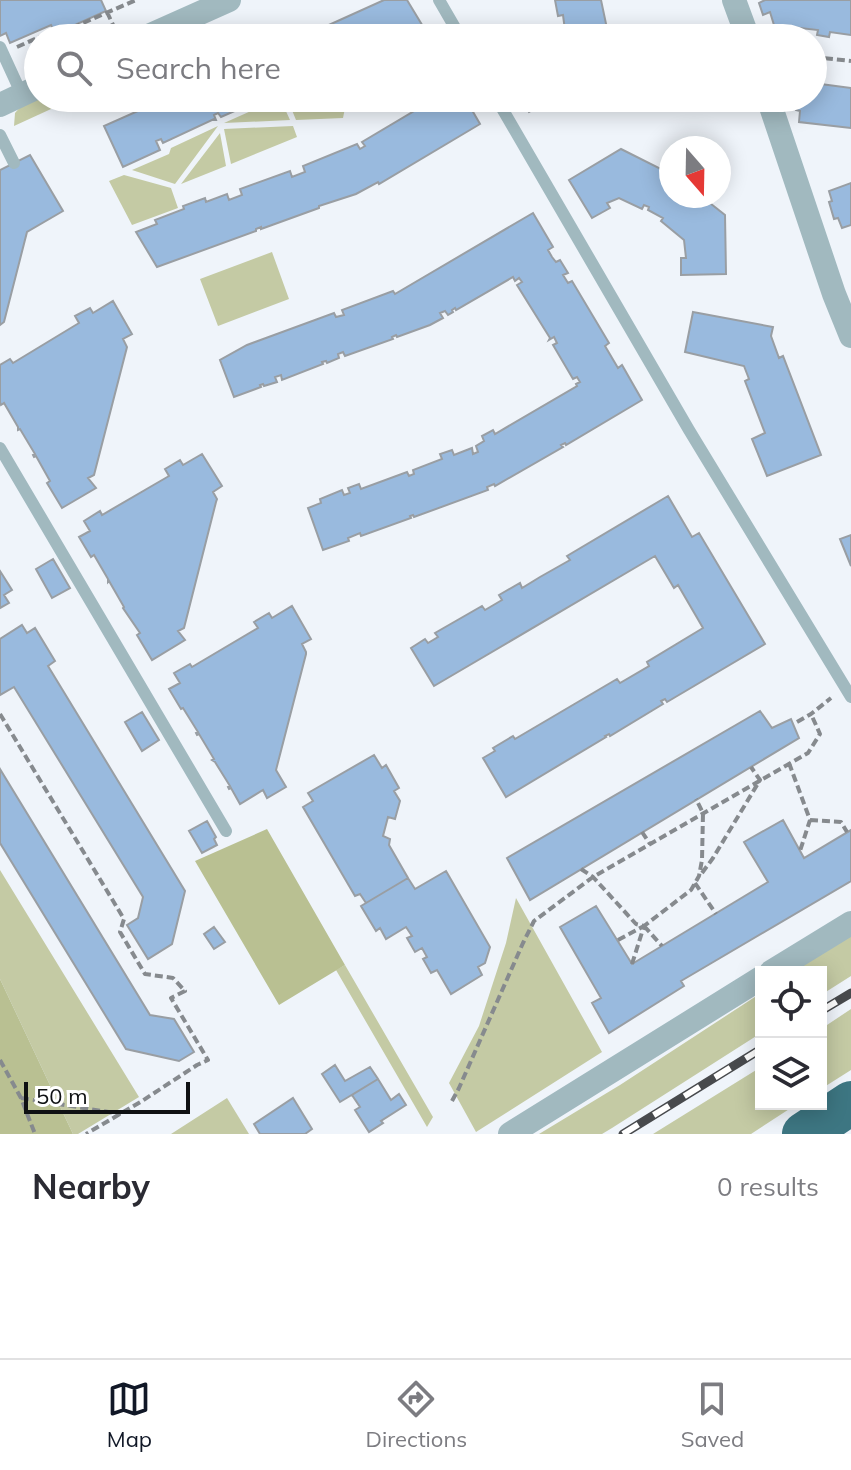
<!DOCTYPE html>
<html lang="en">
<head>
<meta charset="utf-8">
<style>
  :root { --surface:#fff; --page:#f7f7f7; --text:#2b2b33; --muted:#7c7c81; --line:#e1e1e2; --accent:#111827 }
  body { margin:0; font-family:Mulish,sans-serif; background:var(--page); color:var(--text) }
  .controls { position:absolute; right:24px; bottom:24px; display:grid; overflow:hidden; border-radius:0px; box-shadow:0 4px 20px #0003 }
  .controls button { width:72px; height:72px; display:grid; place-items:center; padding:0; border:0; border-bottom:2px solid var(--line); background:var(--surface); color:var(--text); font:40px sans-serif }
  .compass { position:absolute; left:659px; top:136px; width:72px; height:72px; border-radius:50%; background:var(--surface); box-shadow:0 4px 20px #0003; rotate:160deg }
  .scale { position:absolute; left:24px; bottom:20px; width:166px; box-sizing:border-box; padding-left:8px; border:4px solid #0f1113; border-top:0; font-size:22px; line-height:28px; white-space:nowrap; color:#0f1113; -webkit-text-stroke:6px #fff; paint-order:stroke }
  .list { margin:0; padding:0; list-style:none }
  h2 { display:flex; justify-content:space-between; align-items:center; height:104px; margin:0; padding:0 32px; font-size:34px }
  h2 small { font-size:26px; font-weight:400; color:var(--muted) }
  .icon { flex:none; width:44px; height:44px; fill:none; stroke:currentColor; stroke-width:2; stroke-linecap:round; stroke-linejoin:round }
  .map { position:relative; flex:none; width:851px; height:1134px; overflow:hidden }
  .search { position:absolute; background:var(--surface); box-shadow:0 4px 20px #0003; left:24px; right:24px; top:24px; height:88px; display:flex; align-items:center; gap:20px; box-sizing:border-box; padding:0 28px; border-radius:44px; color:var(--muted); font-size:30px }
  .sheet { height:224px; background:var(--surface) }
  nav { display:flex; justify-content:space-around; align-items:center; box-sizing:border-box; height:112px; border-top:2px solid var(--line); background:var(--surface); font-size:22px; color:var(--muted) }
  nav a { display:grid; justify-items:center; gap:4px }
  nav .on { color:var(--accent) }
  .map>svg:first-child { display:block }
  .green { fill:#c4caa4 }
  .forest { fill:#b9c092 }
  .building { fill:#99bade; stroke:#999ea3; stroke-width:2 }
  .lines { fill:none; stroke-linecap:round; stroke-linejoin:round }
  .path { stroke:#868a8e; stroke-width:4; stroke-dasharray:8 4; stroke-linecap:butt }
  .service { stroke:#a1b9bf; stroke-width:12 }
  .minor { stroke:#a1b9bf; stroke-width:24 }
  .motorway { stroke:#3d7682; stroke-width:44 }
  .rail-casing { stroke:#484a4d; stroke-width:9 }
  .rail { stroke:#fff; stroke-width:6; stroke-dasharray:18; stroke-linecap:butt }
</style>
</head>
<body>
<div class="map">
<svg width="851" height="1134" viewBox="0 0 851 1134">
  <rect width="100%" height="100%" fill="#eff4fa"/>
  <path class="green" d="M 38,98 L 75,98 L 14,126 L 15,113 L 23,104 Z
    M 280,98 L 290,120 L 224,123 Z
    M 287,98 L 347,98 L 343,118 L 296,120 Z
    M 218,126 L 175,184 L 132,170 L 169,154 L 171,148 Z
    M 293,126 L 297,137 L 231,164 L 224,129 Z
    M 220,133 L 226,166 L 181,184 Z
    M 124,175 L 171,188 L 178,208 L 132,225 L 109,181 Z
    M 272,252 L 289,299 L 218,326 L 200,279 Z
    M 0,870 L 139,1097 L 78,1134 L 73,1134 L 0,979 Z
    M 516,898 L 602,1052 L 476,1132 L 449,1083 L 479,1026 L 506,943 Z
    M 851,934 L 851,976 L 821,995 L 821,972 L 793,972 Z
    M 345,965 L 433,1117 L 427,1127 L 336,970 Z
    M 761,993 L 761,1033 L 612,1128 L 602,1134 L 539,1134 L 620,1085 Z
    M 851,1009 L 851,1070 L 821,1089 L 821,1029 Z
    M 761,1067 L 761,1104 L 797,1104 L 751,1134 L 653,1134 Z
    M 227,1098 L 249,1134 L 171,1134 Z"/>
  <path class="forest" d="M 267,829 L 345,965 L 279,1005 L 195,861 Z
    M 0,979 L 73,1134 L 0,1134 Z"/>
  <path class="building" d="M 0,0 L 101,0 L 106,11 L 55,34 L 51,25 L 10,43 L 6,33 L 0,36 Z
    M 384,0 L 407,0 L 430,38 L 300,38 Z
    M 555,0 L 601,0 L 609,38 L 566,38 L 563,15 L 558,16 Z
    M 765,0 L 851,0 L 851,35 L 830,32 L 829,37 L 817,35 L 818,30 L 774,25 L 770,12 L 763,15 L 759,3 Z
    M 709,26 L 713,38 L 678,38 Z
    M 813,83 L 851,88 L 851,128 L 799,122 L 800,111 L 796,110 L 797,98 L 813,98 Z
    M 167,98 L 261,98 L 262,99 L 221,117 L 218,113 L 214,115 L 216,120 L 214,120 L 214,119 L 163,143 L 161,139 L 156,141 L 160,150 L 123,167 L 104,126 Z
    M 408,98 L 465,98 L 480,124 L 379,184 L 378,182 L 356,194 L 319,206 L 319,208 L 261,229 L 261,227 L 256,229 L 256,231 L 157,267 L 136,232 L 157,224 L 155,220 L 184,209 L 183,206 L 205,198 L 206,202 L 227,194 L 229,200 L 242,195 L 240,189 L 290,171 L 292,177 L 305,172 L 303,166 L 357,144 L 360,149 L 365,146 L 362,142 L 419,108 L 416,102 L 412,105 Z
    M 521,98 L 552,98 L 544,103 L 542,100 L 538,103 L 540,106 L 529,112 Z
    M 621,149 L 671,174 L 671,196 L 701,196 L 725,215 L 726,274 L 681,275 L 681,258 L 686,258 L 684,240 L 661,221 L 663,218 L 648,210 L 649,207 L 644,205 L 642,209 L 619,198 L 607,203 L 610,208 L 592,218 L 569,180 Z
    M 30,155 L 63,211 L 27,232 L 4,322 L 0,325 L 0,170 Z
    M 851,183 L 851,225 L 842,228 L 838,218 L 834,219 L 829,202 L 832,201 L 829,191 Z
    M 533,213 L 553,247 L 548,250 L 552,257 L 556,262 L 560,260 L 568,273 L 563,275 L 568,283 L 572,281 L 609,343 L 605,346 L 618,368 L 622,365 L 642,400 L 566,445 L 565,443 L 561,445 L 563,447 L 495,486 L 494,484 L 487,487 L 488,490 L 414,517 L 413,515 L 410,516 L 411,518 L 361,536 L 360,533 L 348,538 L 349,541 L 323,550 L 308,508 L 321,503 L 320,499 L 342,490 L 344,495 L 350,493 L 348,488 L 359,484 L 361,489 L 407,472 L 409,476 L 414,474 L 413,470 L 442,459 L 440,454 L 452,450 L 454,455 L 472,448 L 473,454 L 478,452 L 476,446 L 484,441 L 482,436 L 493,430 L 495,434 L 577,386 L 576,384 L 580,382 L 577,377 L 573,379 L 553,345 L 557,343 L 554,337 L 549,340 L 550,338 L 517,285 L 522,282 L 519,278 L 515,281 L 513,277 L 456,310 L 455,308 L 452,310 L 453,312 L 448,315 L 445,311 L 440,313 L 443,318 L 430,325 L 397,337 L 396,335 L 392,337 L 393,339 L 345,356 L 343,352 L 338,354 L 339,358 L 327,363 L 326,361 L 322,362 L 323,364 L 282,380 L 281,375 L 275,377 L 277,382 L 264,386 L 263,384 L 260,385 L 261,387 L 234,397 L 220,360 L 247,345 L 334,313 L 336,317 L 344,315 L 342,310 L 393,291 L 395,294 Z
    M 113,301 L 132,334 L 123,339 L 127,347 L 94,475 L 88,478 L 96,488 L 62,508 L 47,483 L 50,481 L 36,456 L 34,457 L 33,455 L 35,454 L 20,429 L 18,430 L 18,427 L 4,403 L 1,405 L 0,402 L 0,365 L 10,359 L 13,363 L 79,323 L 75,316 L 90,308 L 93,313 Z
    M 693,312 L 773,327 L 771,336 L 779,358 L 783,356 L 821,455 L 767,476 L 752,439 L 765,433 L 745,381 L 749,379 L 744,366 L 685,352 Z
    M 202,454 L 222,486 L 213,492 L 217,499 L 216,502 L 184,628 L 178,631 L 185,640 L 152,660 L 137,635 L 140,633 L 123,608 L 124,607 L 109,581 L 108,582 L 108,579 L 94,555 L 91,557 L 79,537 L 90,531 L 84,521 L 100,511 L 102,515 L 169,476 L 165,469 L 180,460 L 183,465 Z
    M 668,496 L 692,537 L 699,533 L 765,644 L 667,702 L 665,699 L 661,701 L 663,704 L 610,736 L 609,734 L 605,736 L 606,737 L 506,797 L 483,758 L 495,751 L 493,748 L 513,736 L 515,739 L 617,679 L 620,683 L 649,666 L 647,662 L 703,628 L 678,585 L 674,588 L 655,556 L 434,686 L 411,648 L 425,639 L 428,643 L 438,637 L 435,633 L 482,606 L 485,610 L 502,600 L 499,595 L 520,583 L 522,588 L 540,577 L 570,560 L 567,556 Z
    M 851,535 L 851,566 L 840,539 Z
    M 53,559 L 70,588 L 52,598 L 36,569 Z
    M 0,571 L 12,590 L 4,595 L 9,603 L 0,608 Z
    M 292,606 L 311,639 L 302,644 L 306,652 L 306,654 L 276,770 L 286,787 L 267,798 L 263,790 L 240,804 L 231,788 L 229,789 L 228,787 L 230,786 L 215,762 L 212,760 L 214,759 L 199,734 L 197,735 L 196,733 L 198,732 L 183,708 L 181,709 L 169,689 L 180,683 L 174,673 L 190,664 L 192,667 L 258,628 L 254,622 L 269,613 L 272,618 Z
    M 22,625 L 27,633 L 35,628 L 55,661 L 48,666 L 185,891 L 172,944 L 148,959 L 127,925 L 138,918 L 143,897 L 14,687 L 0,695 L 0,639 Z
    M 760,711 L 772,728 L 791,719 L 799,738 L 530,900 L 507,858 Z
    M 142,712 L 159,740 L 142,751 L 125,722 Z
    M 374,755 L 382,768 L 386,765 L 399,788 L 394,791 L 400,801 L 395,819 L 388,817 L 383,836 L 390,839 L 389,845 L 408,878 L 366,903 L 360,894 L 355,896 L 303,807 L 313,801 L 308,793 Z
    M 0,769 L 150,1015 L 174,1019 L 194,1052 L 179,1061 L 126,1049 L 0,843 Z
    M 783,820 L 804,858 L 851,830 L 851,881 L 681,981 L 684,986 L 609,1033 L 592,1003 L 601,998 L 560,927 L 596,906 L 632,964 L 768,882 L 744,842 Z
    M 207,821 L 216,837 L 214,839 L 217,845 L 202,853 L 189,831 Z
    M 446,871 L 490,947 L 485,963 L 478,967 L 482,975 L 451,994 L 437,970 L 431,973 L 423,959 L 427,957 L 422,948 L 415,952 L 407,938 L 412,936 L 406,927 L 386,939 L 380,928 L 376,931 L 361,906 L 408,878 L 415,889 Z
    M 214,927 L 225,942 L 214,949 L 204,934 Z
    M 335,1065 L 345,1081 L 370,1067 L 378,1079 L 340,1102 L 322,1074 Z
    M 378,1079 L 391,1100 L 399,1094 L 406,1105 L 381,1121 L 383,1123 L 369,1132 L 355,1110 L 360,1107 L 352,1095 Z
    M 293,1098 L 312,1129 L 305,1134 L 260,1134 L 254,1124 Z"/>
  <g class="lines">
    <path class="path" d="M 107,12 L 114,27
      M 17,47 L 44,35 L 51,37 L 136,0
      M 813,57 L 851,61
      M 0,714 L 124,919 L 120,932 L 145,974 L 173,978 L 185,991 L 171,998 L 208,1060 L 197,1065 L 142,1101 L 86,1134
      M 797,722 L 811,714 L 831,698
      M 789,763 L 810,820 L 800,851
      M 810,820 L 841,822 L 847,832
      M 642,832 L 650,844
      M 581,869 L 593,877 L 636,924 L 644,926 L 691,890 L 699,876 L 702,860 L 703,813 L 696,799
      M 702,873 L 713,858 L 760,780 L 751,767
      M 695,883 L 716,914
      M 644,926 L 662,946
      M 618,940 L 644,926
      M 632,964 L 644,926
      M 0,1060 L 21,1098 L 35,1134
      M 21,1098 L 121,1114
      M 452,1101 L 459,1088 L 523,943 L 534,921 L 593,877 L 808,753 L 820,734 L 811,714"/>
    <path class="service" d="M 439,0 L 461,38
      M 0,47 L 22,95
      M 496,98 L 689,430 L 851,697
      M 0,135 L 14,163
      M 0,448 L 226,831"/>
    <path class="minor" d="M 734,0 L 748,38
      M 144,38 L 229,0
      M 768,98 L 834,294 L 851,336
      M 0,105 L 38,87
      M 771,972 L 851,923
      M 510,1134 L 761,978"/>
    <path class="motorway" d="M 804,1134 L 851,1103"/>
    <defs>
      <path id="rail" d="M 821,1011 L 851,993
        M 623,1134 L 761,1049"/>
    </defs>
    <use href="#rail" class="rail-casing"/>
    <use href="#rail" class="rail"/>
  </g>
</svg>
<div class="controls">
<button><svg class="icon" aria-label="locate" viewBox="0 0 24 24"><circle cx="12" cy="12" r="6"/><path d="M12 2v4M12 18v4M2 12h4M18 12h4"/></svg></button>
<button><svg class="icon" aria-label="layers" viewBox="0 0 24 24"><path d="M12 4l9 5-9 5-9-5zM3 14l9 5 9-5"/></svg></button>
</div>
<svg class="compass" viewBox="-18 -18 36 36"><path d="M0-13l5 13h-10z" fill="#e53935"/><path d="M0 13l5-13h-10z" fill="#7c7c81"/></svg>
<div class="scale">50 m</div>
<div class="search"><svg class="icon" aria-label="search" viewBox="0 0 24 24"><circle cx="10" cy="10" r="6"/><path d="M15 15l6 6"/></svg>Search here</div>
</div>
<section class="sheet">
<h2>Nearby<small>0 results</small></h2>
<ul class="list">
</ul>
</section>
<nav>
<a class="on"><svg class="icon" aria-label="map" viewBox="0 0 24 24"><path d="M3 6l6-2 6 2 6-2v14l-6 2-6-2-6 2zM9 4v14M15 6v14"/></svg>Map</a>
<a><svg class="icon" aria-label="directions" viewBox="0 0 24 24"><path d="M12 3l9 9-9 9-9-9zM9 14v-3h6M13 9l2 2-2 2"/></svg>Directions</a>
<a><svg class="icon" aria-label="saved" viewBox="0 0 24 24"><path d="M7 4h10v16l-5-4-5 4z"/></svg>Saved</a>
</nav>
</body>
</html>
